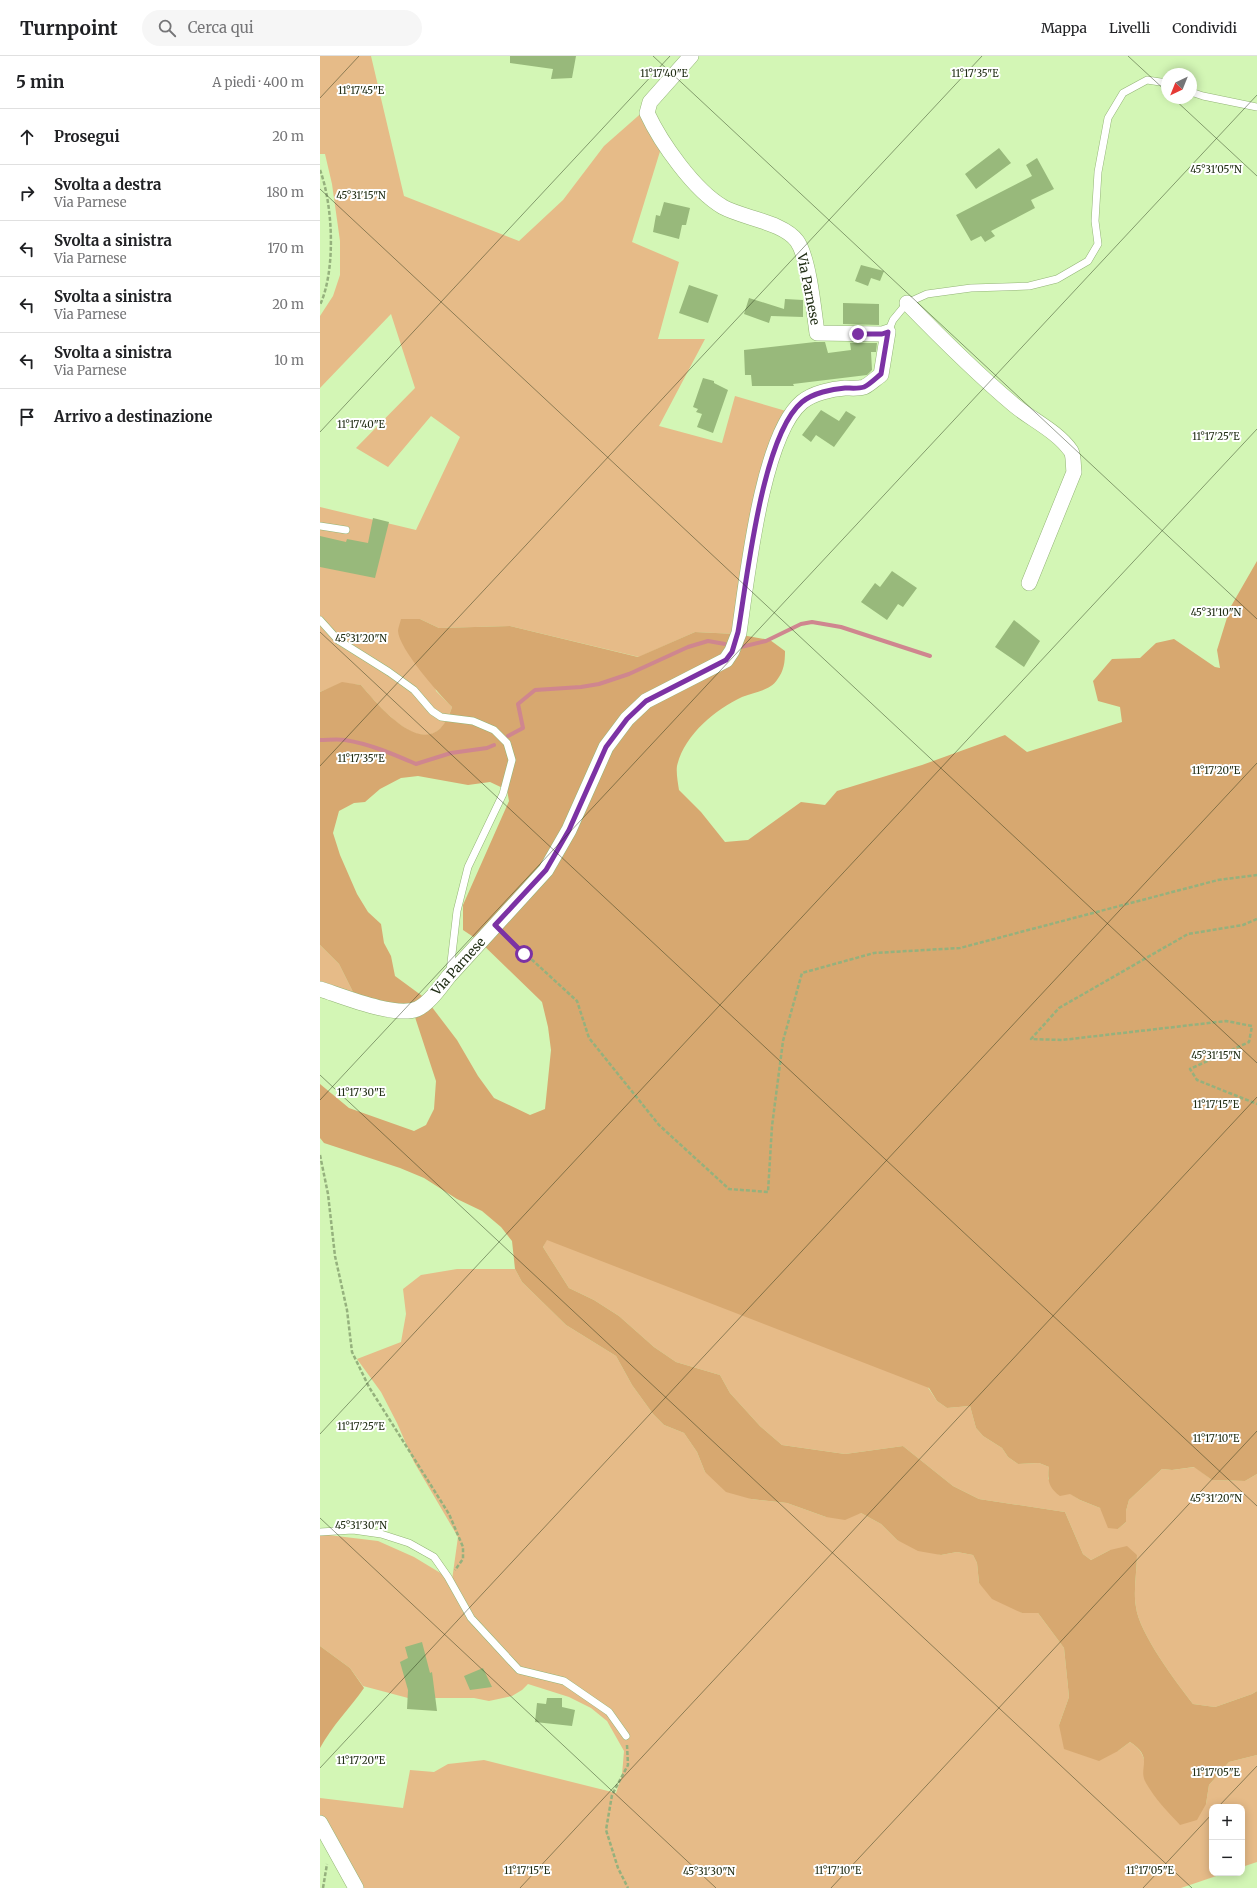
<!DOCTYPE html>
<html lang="it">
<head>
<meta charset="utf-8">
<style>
  :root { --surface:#fff; --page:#f6f6f6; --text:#202124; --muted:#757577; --line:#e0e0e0 }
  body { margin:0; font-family:Merriweather,serif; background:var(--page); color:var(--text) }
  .controls { position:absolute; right:12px; bottom:12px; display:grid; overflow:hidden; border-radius:8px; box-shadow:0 2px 10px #0003 }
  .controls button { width:36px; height:36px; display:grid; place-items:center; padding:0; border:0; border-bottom:1px solid var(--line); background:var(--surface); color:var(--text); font:20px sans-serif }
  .compass { position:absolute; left:841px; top:12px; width:36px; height:36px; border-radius:50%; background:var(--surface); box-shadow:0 2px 10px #0003; rotate:223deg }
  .stop { position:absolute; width:12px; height:12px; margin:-9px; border:3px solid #7c32a4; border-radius:50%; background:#fff }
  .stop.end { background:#7c32a4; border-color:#fff; box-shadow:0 1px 4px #0008 }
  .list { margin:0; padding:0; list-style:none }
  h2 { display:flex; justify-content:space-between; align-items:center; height:52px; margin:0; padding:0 16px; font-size:17px }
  h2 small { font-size:13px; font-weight:400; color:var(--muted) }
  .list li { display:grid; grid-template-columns:26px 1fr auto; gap:12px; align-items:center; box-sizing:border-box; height:56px; padding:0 16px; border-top:1px solid var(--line) }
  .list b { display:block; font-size:15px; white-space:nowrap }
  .list p { margin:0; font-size:13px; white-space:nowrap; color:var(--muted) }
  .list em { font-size:13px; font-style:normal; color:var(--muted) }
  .icon { flex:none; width:22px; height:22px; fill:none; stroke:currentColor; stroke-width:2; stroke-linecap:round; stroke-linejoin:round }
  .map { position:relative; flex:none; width:937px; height:1832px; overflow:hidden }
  header { display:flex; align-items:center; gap:24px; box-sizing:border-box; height:56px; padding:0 20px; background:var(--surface); border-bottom:1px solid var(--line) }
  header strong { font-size:19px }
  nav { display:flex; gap:22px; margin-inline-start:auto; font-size:14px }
  .search { width:280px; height:36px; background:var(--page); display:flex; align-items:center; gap:10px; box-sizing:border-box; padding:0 14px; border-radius:22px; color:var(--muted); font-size:15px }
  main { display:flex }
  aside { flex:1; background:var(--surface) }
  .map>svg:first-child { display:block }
  .green { fill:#e6bb88 }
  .forest { fill:#d7a870; fill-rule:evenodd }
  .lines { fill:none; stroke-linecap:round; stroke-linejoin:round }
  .stream { stroke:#cf868f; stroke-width:4 }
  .building { fill:#98b97b }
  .lane-casing { stroke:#93b476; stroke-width:8 }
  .street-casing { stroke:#93b476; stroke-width:16 }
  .path { stroke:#95b17d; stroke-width:2.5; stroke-dasharray:4 2; stroke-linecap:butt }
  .lane { stroke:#fff; stroke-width:7 }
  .street { stroke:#fff; stroke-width:15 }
  .route { stroke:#7c32a4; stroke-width:5 }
  .ticks { fill:none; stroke:#212e15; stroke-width:1; stroke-opacity:0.45 }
  .labels { text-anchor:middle; stroke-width:4; stroke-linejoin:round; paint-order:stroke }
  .street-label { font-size:13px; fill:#212e15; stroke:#fff }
  .ticks-label { font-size:10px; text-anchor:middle; fill:#212e15; stroke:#fff; stroke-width:4; stroke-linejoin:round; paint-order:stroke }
</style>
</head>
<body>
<header>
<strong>Turnpoint</strong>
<div class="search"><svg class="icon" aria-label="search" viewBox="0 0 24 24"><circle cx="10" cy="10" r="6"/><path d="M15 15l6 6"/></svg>Cerca qui</div>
<nav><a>Mappa</a><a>Livelli</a><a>Condividi</a></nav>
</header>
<main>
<aside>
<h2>5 min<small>A piedi · 400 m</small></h2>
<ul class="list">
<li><svg class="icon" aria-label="ahead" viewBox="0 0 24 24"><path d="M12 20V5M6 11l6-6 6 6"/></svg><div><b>Prosegui</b></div><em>20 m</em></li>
<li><svg class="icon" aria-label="right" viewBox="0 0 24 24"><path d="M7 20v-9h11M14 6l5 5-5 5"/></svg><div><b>Svolta a destra</b><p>Via Parnese</p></div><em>180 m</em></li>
<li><svg class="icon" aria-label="left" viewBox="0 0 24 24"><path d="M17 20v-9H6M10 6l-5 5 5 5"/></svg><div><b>Svolta a sinistra</b><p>Via Parnese</p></div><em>170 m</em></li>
<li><svg class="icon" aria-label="left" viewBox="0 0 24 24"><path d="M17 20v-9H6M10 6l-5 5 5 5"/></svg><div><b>Svolta a sinistra</b><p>Via Parnese</p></div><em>20 m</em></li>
<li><svg class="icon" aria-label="left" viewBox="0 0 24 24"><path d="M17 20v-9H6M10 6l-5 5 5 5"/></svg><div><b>Svolta a sinistra</b><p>Via Parnese</p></div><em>10 m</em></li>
<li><svg class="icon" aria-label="arrive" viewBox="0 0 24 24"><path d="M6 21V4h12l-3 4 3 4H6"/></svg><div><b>Arrivo a destinazione</b></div></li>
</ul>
</aside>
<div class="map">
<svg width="937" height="1832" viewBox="0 0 937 1832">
  <rect width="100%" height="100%" fill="#d3f6b5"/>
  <path class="green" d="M 0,0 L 51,0 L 84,140 L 199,185 L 243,144 L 284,90 L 326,53 L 342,89 L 312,186 L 359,206 L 338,283 L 385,283 L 339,370 L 402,387 L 415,340 L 466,355 L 416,578 L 375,576 L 319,601 L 190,570 L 119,572 L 100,563 L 116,635 L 132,651 C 112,714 63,655 41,629 L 22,627 L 0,636 L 0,451 L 96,474 L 140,381 L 111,360 L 68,411 L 36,392 L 95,332 L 71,258 L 0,332 L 0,260 L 13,240 L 20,219 L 20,185 L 12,128 L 5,98 L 0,98 Z
    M 0,889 L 19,908 L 36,942 L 0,932 Z
    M 231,1174 L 605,1327 L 617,1345 L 627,1352 L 650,1350 L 656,1372 L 663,1380 L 682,1392 L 688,1401 L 698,1408 L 719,1407 L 729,1411 L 728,1423 L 760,1444 L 780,1452 L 798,1473 L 806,1466 L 806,1455 L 809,1444 L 842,1413 L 852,1414 L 875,1411 L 892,1424 L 925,1425 L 937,1418 L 937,1635 L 932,1638 L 895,1651 L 873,1648 C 856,1626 819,1577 816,1551 C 813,1535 817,1516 817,1499 L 790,1494 L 771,1504 L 763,1498 L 745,1456 L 659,1443 L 633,1430 L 583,1390 L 525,1398 L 462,1389 L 440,1370 L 410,1337 L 400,1319 L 356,1306 L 334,1291 L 299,1260 L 274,1244 L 249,1232 L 223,1191 Z
    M 137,1213 L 195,1213 L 202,1226 L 246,1269 L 296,1300 L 312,1329 L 333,1358 L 344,1369 L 364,1377 L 377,1396 L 385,1416 L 431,1443 L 467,1447 L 506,1461 L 541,1457 L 561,1468 L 577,1484 L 621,1499 L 637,1496 L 653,1499 L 657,1507 L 659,1527 L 702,1557 L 718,1557 L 744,1592 L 749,1641 L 739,1669 L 798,1695 L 810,1686 C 827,1697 825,1707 825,1725 L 886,1748 L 889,1729 L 909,1706 L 937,1699 L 937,1806 L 922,1811 L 922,1751 L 892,1751 L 892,1817 L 905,1817 L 861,1832 L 35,1832 L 0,1772 L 0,1742 L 83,1752 L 90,1714 L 114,1716 L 128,1708 L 164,1704 L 296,1737 L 302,1719 L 304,1695 L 287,1665 L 271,1652 L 249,1641 L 208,1628 L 202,1634 L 192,1640 L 169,1645 L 154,1642 L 88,1642 L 43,1630 L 30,1612 L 0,1590 L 0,1478 L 58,1485 L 94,1501 L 132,1524 L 138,1481 L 94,1406 L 77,1367 L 61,1336 L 37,1303 L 81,1286 L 86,1258 L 83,1233 L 101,1219 Z"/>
  <path class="forest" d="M 937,505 L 937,1418 L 925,1425 L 892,1424 L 874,1411 L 852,1414 L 842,1413 L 809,1444 L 806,1455 L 806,1466 L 798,1473 L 788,1472 L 780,1452 L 760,1444 L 750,1438 L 740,1440 C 729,1432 727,1425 729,1411 L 719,1407 L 698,1408 L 688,1401 L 682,1392 L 663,1380 L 656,1372 L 650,1350 L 627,1352 L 617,1345 L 609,1332 L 227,1184 L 223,1191 L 249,1232 L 274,1244 L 299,1260 L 334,1291 L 356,1306 L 400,1319 L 410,1337 L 440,1370 L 462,1389 L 525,1398 L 583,1390 L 633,1430 L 659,1443 L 745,1456 L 763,1498 L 771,1504 L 790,1494 L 807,1490 L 817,1499 C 817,1515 813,1535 816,1551 C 819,1577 856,1626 873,1648 L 895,1651 L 932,1638 L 937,1635 L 937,1699 L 909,1706 L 889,1729 L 886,1748 L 877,1764 L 860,1769 C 848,1756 835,1743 826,1727 C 817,1712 835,1702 810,1686 L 798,1695 L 779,1705 L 744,1693 L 739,1669 L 749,1641 L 744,1592 L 718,1557 L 702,1557 L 672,1543 L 659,1527 L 657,1507 L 653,1499 L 637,1496 L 621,1499 L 598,1495 L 577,1484 L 561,1468 L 541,1457 L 525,1464 L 506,1461 L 467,1447 L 431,1443 L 406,1436 L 385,1416 L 377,1396 L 364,1377 L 344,1369 L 333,1358 L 312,1329 L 296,1300 L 246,1269 L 202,1226 L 195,1213 L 192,1185 L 181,1171 L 162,1155 L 137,1143 L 104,1122 L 80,1112 L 4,1087 L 0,1082 L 0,1028 L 29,1052 L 94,1075 L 106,1069 L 114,1053 L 116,1025 L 91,949 L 64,952 L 36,942 L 19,908 L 0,889 L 0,636 L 22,626 L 41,629 C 63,655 112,713 132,651 C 119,638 79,593 78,575 C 78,572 80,567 81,563 L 100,563 L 119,572 L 190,570 L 318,601 L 375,576 L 416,578 L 450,584 L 465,595 C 465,606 464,615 457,624 C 450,635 433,636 422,641 C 395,654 364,679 357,710 C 356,717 358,727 359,734 L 381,756 L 405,786 L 428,784 L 481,746 L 505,749 L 517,735 L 602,709 L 685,679 L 707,696 L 802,666 L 800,651 L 778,645 L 773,625 L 792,603 L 820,602 L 836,587 L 854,583 L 895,611 L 900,612 L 897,594 L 910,552 ZM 98,720 L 148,729 L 170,726 L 187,734 L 189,745 L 143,849 L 143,874 L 158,884 L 222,946 L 228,971 L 231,994 L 225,1053 L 210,1059 L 174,1042 L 158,1020 L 137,984 L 105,942 L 75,920 L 71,900 L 64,887 L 61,868 L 48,856 L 37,838 L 20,799 L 13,777 L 19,755 L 34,747 L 45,746 L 60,733 L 81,722 Z
    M 0,1590 L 30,1612 L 44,1632 C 30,1652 12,1670 0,1692 Z"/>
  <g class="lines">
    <path class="stream" d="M 421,591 L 446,585 L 481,568 L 492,566 L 521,571 L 610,600
      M 188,680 L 203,672 L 198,648 L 215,634 L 261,631 L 279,628 L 309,618 L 368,591 L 388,585 L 405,588
      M 0,684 C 8,684 17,683 25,684 C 50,688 73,698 96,708 L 131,697 L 167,692 L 174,689"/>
  </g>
  <path class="building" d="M 190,0 L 256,0 L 252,22 L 231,23 L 233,13 L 190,7 Z
    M 679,92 L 691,107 L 656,133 L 645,118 Z
    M 717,102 L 734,133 L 711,144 L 715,152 L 671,175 L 675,180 L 665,186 L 661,180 L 651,185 L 636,159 L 712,120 L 706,109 Z
    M 344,146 L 370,152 L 366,169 L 362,169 L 359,183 L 333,176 L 336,159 L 340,160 Z
    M 541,209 L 564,215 L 560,225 L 551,222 L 548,230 L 535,225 Z
    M 369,229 L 398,239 L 388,267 L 359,257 Z
    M 429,242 L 464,253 L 465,243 L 483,244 L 483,261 L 451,260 L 449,267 L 424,258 Z
    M 523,247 L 559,248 L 559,269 L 523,268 Z
    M 495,286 L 505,286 L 508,297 L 531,294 L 530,287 L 557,287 L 556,296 L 551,296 L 552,314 L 547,319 L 473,328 L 474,330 L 432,330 L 431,319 L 425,319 L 424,294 Z
    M 383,322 L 394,325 L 394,327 L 408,334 L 393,377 L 377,371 L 382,358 L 376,356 L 378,353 L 373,351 Z
    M 501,354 L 519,365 L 526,355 L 536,361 L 514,391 L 496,379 L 491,386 L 482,379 Z
    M 53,462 L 69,466 L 55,522 L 0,511 L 0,480 L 26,486 L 27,483 L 48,487 Z
    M 572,515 L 597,532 L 583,551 L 578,548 L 567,564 L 541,546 L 555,527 L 560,531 Z
    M 694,564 L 720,585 L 704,611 L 675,591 Z
    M 102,1586 L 110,1617 L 112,1616 L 117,1655 L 87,1653 L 88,1634 L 80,1606 L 88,1602 L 85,1591 Z
    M 163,1612 L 172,1631 L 150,1634 L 144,1620 Z
    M 227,1642 L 242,1642 L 242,1651 L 255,1654 L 252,1670 L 215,1666 L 217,1647 L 226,1648 Z"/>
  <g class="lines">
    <defs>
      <path id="lane" d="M 871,36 L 883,40 L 937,51
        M 568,276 L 573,264 L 587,247 L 607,238 L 651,232 L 709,230 L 737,223 L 768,205 L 778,188 L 775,165 L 778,116 L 788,62 L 803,37 L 827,24 L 847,27
        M 0,470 L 26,474
        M 0,564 L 18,584 L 69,616 L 94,634 L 112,655 L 121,661 L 153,665 L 174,674 L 187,687 L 192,704 L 183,738 L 148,811 L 137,855 L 130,915
        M 0,1476 L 33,1474 L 61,1478 L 89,1487 L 114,1501 L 128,1521 L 151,1562 L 199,1614 L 244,1625 L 289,1656 L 306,1680"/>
      <path id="street" d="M 587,247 C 621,282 656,317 694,349 C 712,364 737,375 751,395 C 754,400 753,410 754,416 L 709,527
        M 0,933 C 22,940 75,962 97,953 C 109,948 121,930 129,920 L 226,814 L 249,774 L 286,691 L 307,663 L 326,645 L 406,604 L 412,595 L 419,577 C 427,523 442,379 482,346 C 493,337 512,333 525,332 C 531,332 538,333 544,331 C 549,329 556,322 561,319 L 568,276 L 562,278 L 497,277 C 494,255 489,202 477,185 C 463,166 423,162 403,151 C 374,134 341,87 327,57 L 330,46 L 371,0
        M 0,1767 L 36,1832"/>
    </defs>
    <use href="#lane" class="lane-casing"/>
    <use href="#street" class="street-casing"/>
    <path class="path" d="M 0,114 C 13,149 16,214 0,249
      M 937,863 L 923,869 L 868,878 L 739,952 L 711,983 L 742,984 L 906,965 L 932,970 L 929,986 L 870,1013 L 877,1024 L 937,1048
      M 185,879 L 257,945 L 269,982 L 339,1069 L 409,1133 L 448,1136 L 452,1070 L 463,985 L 482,917 L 554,897 L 640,892 L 898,824 L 937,819
      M 0,1099 L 8,1138 L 15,1200 L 27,1254 L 32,1296 L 49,1331 L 129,1458 L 143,1491 L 143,1503 L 135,1514
      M 307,1689 L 308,1709 L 292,1739 L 286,1774 L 298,1812 L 308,1832
      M 3,1832 L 7,1808"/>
    <use href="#lane" class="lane"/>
    <use href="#street" class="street"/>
  </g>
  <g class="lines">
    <path class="route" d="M 204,898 L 175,869 L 226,814 L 249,774 L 286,691 L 307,663 L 326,645 L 406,604 L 412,596 L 418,576 C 427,524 442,379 482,346 C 493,337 512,333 525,332 C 531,332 538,333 544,331 C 549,329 556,322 561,318 L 568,276 L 562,278 L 538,278"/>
  </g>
  <path class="ticks" d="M 333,0 L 937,563M 808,0 L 847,36M 0,42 L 39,0M 853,42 L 937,120M 0,133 L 937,1007M 0,376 L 350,0M 0,576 L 937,1450M 0,710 L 662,0M 0,1019 L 872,1832M 0,1044 L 937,39M 0,1378 L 937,373M 0,1462 L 396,1832M 0,1712 L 937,707M 898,1751 L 937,1710M 200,1832 L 937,1041M 511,1832 L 937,1375M 823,1832 L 892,1758"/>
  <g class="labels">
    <g class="street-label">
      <text transform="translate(489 233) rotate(79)" y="5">Via Parnese</text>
      <text transform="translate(138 910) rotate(-48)" y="5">Via Parnese</text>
    </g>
  </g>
  <g class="ticks-label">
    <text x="344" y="21">11°17'40"E</text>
    <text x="655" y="21">11°17'35"E</text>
    <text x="41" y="38">11°17'45"E</text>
    <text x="896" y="117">45°31'05"N</text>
    <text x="41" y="143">45°31'15"N</text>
    <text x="41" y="372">11°17'40"E</text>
    <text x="896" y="384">11°17'25"E</text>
    <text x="896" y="560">45°31'10"N</text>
    <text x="41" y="586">45°31'20"N</text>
    <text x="41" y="706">11°17'35"E</text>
    <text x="896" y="718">11°17'20"E</text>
    <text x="896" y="1003">45°31'15"N</text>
    <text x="41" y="1040">11°17'30"E</text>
    <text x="896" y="1052">11°17'15"E</text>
    <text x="41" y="1374">11°17'25"E</text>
    <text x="896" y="1386">11°17'10"E</text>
    <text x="896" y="1446">45°31'20"N</text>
    <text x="41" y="1473">45°31'30"N</text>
    <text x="41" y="1708">11°17'20"E</text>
    <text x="896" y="1720">11°17'05"E</text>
    <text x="207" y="1818">11°17'15"E</text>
    <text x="518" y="1818">11°17'10"E</text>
    <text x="830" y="1818">11°17'05"E</text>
    <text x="389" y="1819">45°31'30"N</text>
  </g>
</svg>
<div class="controls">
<button>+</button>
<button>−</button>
</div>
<svg class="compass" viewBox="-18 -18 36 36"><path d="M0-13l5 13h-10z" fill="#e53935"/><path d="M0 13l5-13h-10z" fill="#757577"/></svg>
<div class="stop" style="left:204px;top:898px"></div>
<div class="stop end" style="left:538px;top:278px"></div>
</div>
</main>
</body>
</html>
